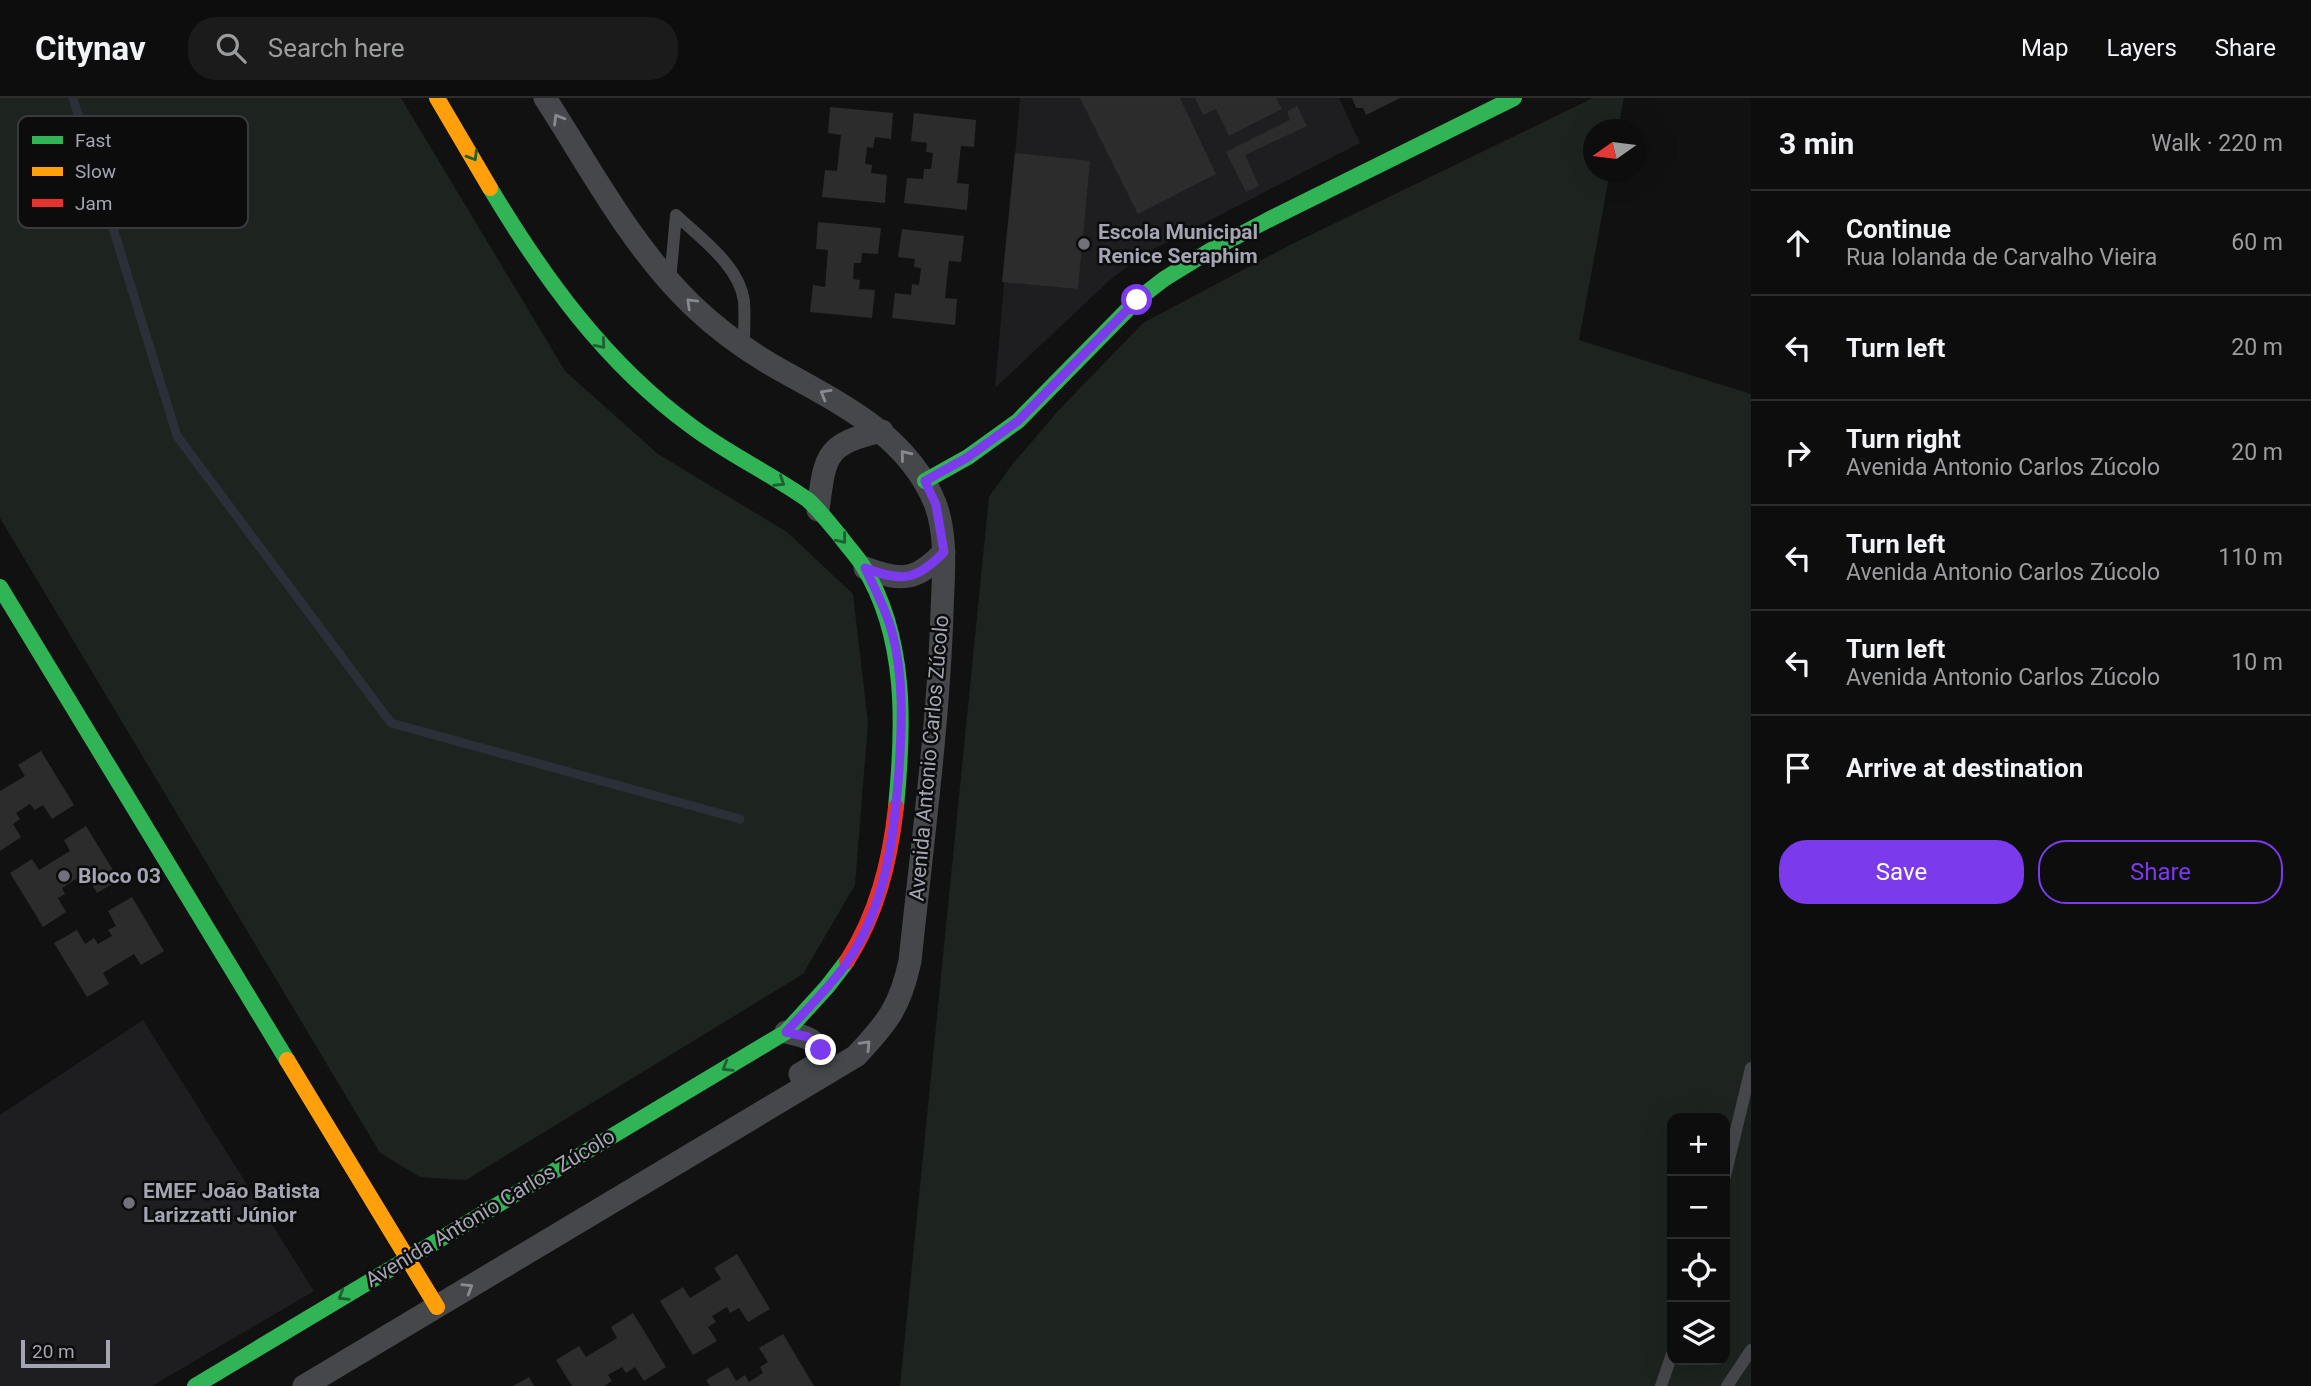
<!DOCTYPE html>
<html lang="en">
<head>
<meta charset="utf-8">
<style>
  :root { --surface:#0d0d0e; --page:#1b1b1c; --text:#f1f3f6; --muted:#9a9c9e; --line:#2d2d2e; --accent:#7c3aed }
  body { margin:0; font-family:Roboto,sans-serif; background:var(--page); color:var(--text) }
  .controls { position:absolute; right:21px; bottom:21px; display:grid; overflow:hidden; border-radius:14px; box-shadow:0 7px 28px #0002 }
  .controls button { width:63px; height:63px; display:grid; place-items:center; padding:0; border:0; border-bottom:2px solid var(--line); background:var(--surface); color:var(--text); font:35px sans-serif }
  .compass { position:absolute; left:1583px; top:21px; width:63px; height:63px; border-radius:50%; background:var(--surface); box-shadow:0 7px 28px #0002; rotate:256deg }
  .scale { position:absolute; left:21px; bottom:18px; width:89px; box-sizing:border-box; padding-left:7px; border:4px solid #a3a5b2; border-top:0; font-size:19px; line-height:24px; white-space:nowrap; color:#a3a5b2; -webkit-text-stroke:5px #0c0c0d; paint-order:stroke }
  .stop { position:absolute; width:21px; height:21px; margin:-16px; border:5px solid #7c3aed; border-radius:50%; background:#fff }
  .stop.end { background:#7c3aed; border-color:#fff; box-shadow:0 2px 7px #0008 }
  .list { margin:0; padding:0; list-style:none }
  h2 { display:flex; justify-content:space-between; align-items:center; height:91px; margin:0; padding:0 28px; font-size:30px }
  h2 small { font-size:23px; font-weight:400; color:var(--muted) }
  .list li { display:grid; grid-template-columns:46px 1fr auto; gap:21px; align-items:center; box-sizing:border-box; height:105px; padding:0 28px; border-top:2px solid var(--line) }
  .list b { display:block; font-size:26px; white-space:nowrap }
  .list p { margin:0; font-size:23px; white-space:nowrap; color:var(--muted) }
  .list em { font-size:23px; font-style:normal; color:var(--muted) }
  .actions { display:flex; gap:14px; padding:21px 28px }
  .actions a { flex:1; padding:16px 0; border:2px solid var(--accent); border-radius:28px; text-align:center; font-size:24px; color:var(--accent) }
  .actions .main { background:var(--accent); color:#fff }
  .icon { flex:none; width:38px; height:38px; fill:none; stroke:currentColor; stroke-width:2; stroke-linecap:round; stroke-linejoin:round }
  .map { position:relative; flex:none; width:1751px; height:1288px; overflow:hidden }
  header { display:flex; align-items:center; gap:42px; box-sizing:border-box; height:98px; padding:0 35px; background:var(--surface); border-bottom:2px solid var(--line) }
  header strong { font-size:33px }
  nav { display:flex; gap:38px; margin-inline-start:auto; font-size:24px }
  .search { width:490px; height:63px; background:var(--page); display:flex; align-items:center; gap:18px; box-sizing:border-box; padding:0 24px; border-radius:28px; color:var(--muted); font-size:26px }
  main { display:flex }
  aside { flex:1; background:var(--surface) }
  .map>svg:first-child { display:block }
  .built { fill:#1e1e20 }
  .green { fill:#1d231f; fill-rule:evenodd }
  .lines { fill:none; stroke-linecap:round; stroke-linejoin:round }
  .stream { stroke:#2a3037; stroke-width:9 }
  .building { fill:#2c2c2d }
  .lane { stroke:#46474a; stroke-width:12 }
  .street { stroke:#46474a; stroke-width:23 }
  .fast { stroke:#30b455; stroke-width:16 }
  .slow { stroke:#ff9f0a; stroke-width:16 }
  .jam { stroke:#e5322d; stroke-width:16 }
  .oneway { stroke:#878993 }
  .oneway2 { stroke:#1e6031 }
  .route { stroke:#7c3aed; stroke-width:9 }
  .poi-dot { fill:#70717a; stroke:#0c0c0d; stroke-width:2.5 }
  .labels { text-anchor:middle; stroke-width:5; stroke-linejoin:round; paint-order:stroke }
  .poi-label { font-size:21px; font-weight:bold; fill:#a3a5b2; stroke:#0c0c0d; text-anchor:start }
  .street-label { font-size:21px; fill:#a3a5b2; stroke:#0c0c0d }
  .key { fill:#0c0c0d; stroke:#393a3f; stroke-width:2 }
  .key-label { font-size:19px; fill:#a3a5b2 }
</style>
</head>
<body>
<header>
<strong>Citynav</strong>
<div class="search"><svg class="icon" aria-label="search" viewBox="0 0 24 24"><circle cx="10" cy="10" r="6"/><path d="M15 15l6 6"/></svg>Search here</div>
<nav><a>Map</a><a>Layers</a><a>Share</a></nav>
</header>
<main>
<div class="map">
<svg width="1751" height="1288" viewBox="0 0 1751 1288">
  <rect width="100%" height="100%" fill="#111112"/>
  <path class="built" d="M 1020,0 L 1339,0 L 1360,45 L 1146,155 L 1111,181 L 995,290 Z
    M 143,922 L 314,1193 L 152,1288 L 0,1288 L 0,1017 Z"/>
  <path class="green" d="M 0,0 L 401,0 L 565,273 L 658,356 L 787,434 L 853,496 L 868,625 L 855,787 L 803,876 L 466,1082 L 420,1079 L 380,1055 L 0,420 Z
    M 1593,0 L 1624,0 L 1618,31 L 1594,32 L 1594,74 L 1610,74 L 1579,242 L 1751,296 L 1751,1288 L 900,1288 L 989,399 L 1011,368 L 1058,313 L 1143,225 L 1292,146 ZM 1672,1020 L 1725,1020 L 1725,1262 L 1672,1262 Z"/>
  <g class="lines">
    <path class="stream" d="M 73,0 L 177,338 L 391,625 L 740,721"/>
  </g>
  <path class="building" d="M 1080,0 L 1180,0 L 1216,76 L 1138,116 Z
    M 1195,0 L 1276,0 L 1282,11 L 1229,38 L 1216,11 L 1203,17 Z
    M 1352,0 L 1400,0 L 1366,17 L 1363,10 L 1356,10 Z
    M 1297,8 L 1307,28 L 1245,57 L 1259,88 L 1246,94 L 1226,54 L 1290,22 L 1287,13 Z
    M 830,9 L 893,15 L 891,41 L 875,39 L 873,50 L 867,49 L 865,66 L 872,67 L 871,75 L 887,77 L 885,105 L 822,99 L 825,72 L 837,73 L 841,37 L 828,35 Z
    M 914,15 L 976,22 L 974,49 L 961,48 L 957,85 L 969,86 L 967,112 L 904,105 L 907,80 L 923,81 L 924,71 L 931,71 L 933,55 L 926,54 L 927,45 L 911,43 Z
    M 1015,55 L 1090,63 L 1078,191 L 1002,184 Z
    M 818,124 L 881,130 L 878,156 L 862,155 L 861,165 L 854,165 L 853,181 L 860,182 L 859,191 L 875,192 L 872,220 L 810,214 L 813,187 L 825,189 L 828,152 L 816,151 Z
    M 902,131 L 964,138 L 961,164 L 949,163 L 945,200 L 957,201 L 955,227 L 892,220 L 895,195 L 911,197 L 912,186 L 919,187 L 921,170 L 914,169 L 915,161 L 898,159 Z
    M 41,653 L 74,707 L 52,721 L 43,707 L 35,712 L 30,706 L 16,715 L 20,721 L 13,726 L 21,739 L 0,753 L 0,693 L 25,678 L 18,667 Z
    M 86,728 L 119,782 L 97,795 L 89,781 L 79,787 L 76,781 L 62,790 L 65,796 L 58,800 L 66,814 L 43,829 L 10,775 L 32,761 L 39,772 L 70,753 L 64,742 Z
    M 132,799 L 164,853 L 141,867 L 134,856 L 103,875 L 109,886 L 87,899 L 54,845 L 77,832 L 85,846 L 94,840 L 98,846 L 112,838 L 108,832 L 116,828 L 108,813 Z
    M 737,1156 L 770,1211 L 748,1224 L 739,1210 L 730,1215 L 727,1209 L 712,1218 L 716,1224 L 708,1229 L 717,1243 L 693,1257 L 660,1203 L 683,1189 L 690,1200 L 721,1181 L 714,1170 Z
    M 633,1215 L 666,1269 L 644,1283 L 635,1269 L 626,1275 L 622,1269 L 608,1277 L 612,1283 L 604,1288 L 572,1288 L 556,1262 L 579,1248 L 586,1259 L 617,1240 L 611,1229 Z
    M 783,1236 L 814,1288 L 710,1288 L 706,1282 L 728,1269 L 736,1283 L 745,1277 L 749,1284 L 763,1275 L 760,1269 L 768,1264 L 759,1250 Z
    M 529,1279 L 534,1288 L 513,1288 Z"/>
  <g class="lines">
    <path class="lane" d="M 676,117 C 701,141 739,167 744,203 C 745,218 744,234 744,248
      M 670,183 L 676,117
      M 1725,1078 L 1751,970
      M 1661,1288 L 1672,1256
      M 1727,1288 L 1751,1252"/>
    <path class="street" d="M 818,412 C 825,357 825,346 882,333
      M 865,470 C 902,484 916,483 944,454
      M 786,934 C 805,938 819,941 824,962 L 800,976
      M 304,1288 L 856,958 C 888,924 900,909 910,863 C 922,747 938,631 942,515 C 943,479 948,439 935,405 C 908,339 845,308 786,275 C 753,257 720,234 692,207 C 631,148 591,71 545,0"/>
    <path class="fast" d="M 490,90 C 544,180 605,265 691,328 C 728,356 770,375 808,402 C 820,413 829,425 840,438 C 847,448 856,457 863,468 C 907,539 904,628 896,709
      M 925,383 L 968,359 L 1018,323 L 1137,202 L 1164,181 L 1211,152 L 1268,122 L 1514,0
      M 0,489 L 287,962
      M 195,1288 L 786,934 L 827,889 L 847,863"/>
    <path class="slow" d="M 437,0 L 490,90
      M 287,962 L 437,1209"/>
    <path class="jam" d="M 847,863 C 877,816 890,764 896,709"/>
  </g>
  <defs><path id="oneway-chevron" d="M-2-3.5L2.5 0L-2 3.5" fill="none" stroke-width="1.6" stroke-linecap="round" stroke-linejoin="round" transform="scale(1.75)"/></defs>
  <g class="oneway">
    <use href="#oneway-chevron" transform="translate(558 21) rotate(-121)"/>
    <use href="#oneway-chevron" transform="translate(691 205) rotate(-136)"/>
    <use href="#oneway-chevron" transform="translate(825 296) rotate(-150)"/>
    <use href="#oneway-chevron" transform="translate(905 357) rotate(-129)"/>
    <use href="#oneway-chevron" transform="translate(866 947) rotate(-46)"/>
    <use href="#oneway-chevron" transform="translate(468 1190) rotate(-31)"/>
  </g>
  <g class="oneway2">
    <use href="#oneway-chevron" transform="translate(473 58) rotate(59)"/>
    <use href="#oneway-chevron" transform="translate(601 246) rotate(49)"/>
    <use href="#oneway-chevron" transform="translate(780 384) rotate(33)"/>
    <use href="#oneway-chevron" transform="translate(842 441) rotate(51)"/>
    <use href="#oneway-chevron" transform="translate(727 969) rotate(149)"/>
    <use href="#oneway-chevron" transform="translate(343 1198) rotate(149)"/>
  </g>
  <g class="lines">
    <path class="route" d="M 821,952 L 808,939 L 786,934 C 806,912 829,890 846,866 C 886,808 894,740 899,672 C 902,626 904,579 892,534 C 886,511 875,491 865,470 C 902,484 916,483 944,454 L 936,407 L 925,383 L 968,359 L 1018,323 L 1137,202"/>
  </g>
  <g class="poi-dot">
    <circle cx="1084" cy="146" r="7"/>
    <circle cx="64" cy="778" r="7"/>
    <circle cx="129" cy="1105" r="7"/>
  </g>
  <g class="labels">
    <g class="poi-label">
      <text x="1098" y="141">Escola Municipal<tspan x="1098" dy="24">Renice Seraphim</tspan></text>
      <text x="78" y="785">Bloco 03</text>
      <text x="143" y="1100">EMEF João Batista<tspan x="143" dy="24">Larizzatti Júnior</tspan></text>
    </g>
    <g class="street-label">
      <text transform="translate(929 660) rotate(-85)" y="7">Avenida Antonio Carlos Zúcolo</text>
      <text transform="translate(490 1110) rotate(-31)" y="7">Avenida Antonio Carlos Zúcolo</text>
    </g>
  </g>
  <rect x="18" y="18" width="230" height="112" rx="10" class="key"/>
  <rect x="32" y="38" width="31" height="8" fill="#30b455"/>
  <rect x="32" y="69" width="31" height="9" fill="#ff9f0a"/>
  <rect x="32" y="101" width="31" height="8" fill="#e5322d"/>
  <g class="key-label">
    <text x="75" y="49">Fast</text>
    <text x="75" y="80">Slow</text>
    <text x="75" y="112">Jam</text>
  </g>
</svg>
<div class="controls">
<button>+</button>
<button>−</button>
<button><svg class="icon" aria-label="locate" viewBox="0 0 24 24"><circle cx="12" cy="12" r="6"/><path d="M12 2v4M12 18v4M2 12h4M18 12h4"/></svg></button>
<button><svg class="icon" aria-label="layers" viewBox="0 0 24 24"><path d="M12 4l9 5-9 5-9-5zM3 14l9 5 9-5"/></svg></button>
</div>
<svg class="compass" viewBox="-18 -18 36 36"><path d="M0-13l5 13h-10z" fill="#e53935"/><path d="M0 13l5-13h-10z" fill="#9a9c9e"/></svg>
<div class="scale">20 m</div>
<div class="stop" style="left:1137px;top:202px"></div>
<div class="stop end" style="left:821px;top:952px"></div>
</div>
<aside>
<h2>3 min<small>Walk · 220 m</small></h2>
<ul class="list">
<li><svg class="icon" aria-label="ahead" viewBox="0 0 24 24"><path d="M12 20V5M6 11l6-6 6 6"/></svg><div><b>Continue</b><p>Rua Iolanda de Carvalho Vieira</p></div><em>60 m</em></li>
<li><svg class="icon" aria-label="left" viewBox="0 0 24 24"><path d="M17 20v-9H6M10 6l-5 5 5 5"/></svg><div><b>Turn left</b></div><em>20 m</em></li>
<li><svg class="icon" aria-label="right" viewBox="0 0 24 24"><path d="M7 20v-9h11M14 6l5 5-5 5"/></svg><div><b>Turn right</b><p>Avenida Antonio Carlos Zúcolo</p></div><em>20 m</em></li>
<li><svg class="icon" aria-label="left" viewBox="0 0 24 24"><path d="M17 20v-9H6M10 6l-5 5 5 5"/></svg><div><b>Turn left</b><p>Avenida Antonio Carlos Zúcolo</p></div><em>110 m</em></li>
<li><svg class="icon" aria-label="left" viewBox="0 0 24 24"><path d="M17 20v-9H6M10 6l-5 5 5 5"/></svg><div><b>Turn left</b><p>Avenida Antonio Carlos Zúcolo</p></div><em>10 m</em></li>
<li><svg class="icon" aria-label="arrive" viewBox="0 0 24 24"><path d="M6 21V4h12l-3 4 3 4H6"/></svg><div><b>Arrive at destination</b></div></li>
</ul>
<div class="actions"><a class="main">Save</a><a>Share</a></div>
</aside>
</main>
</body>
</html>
